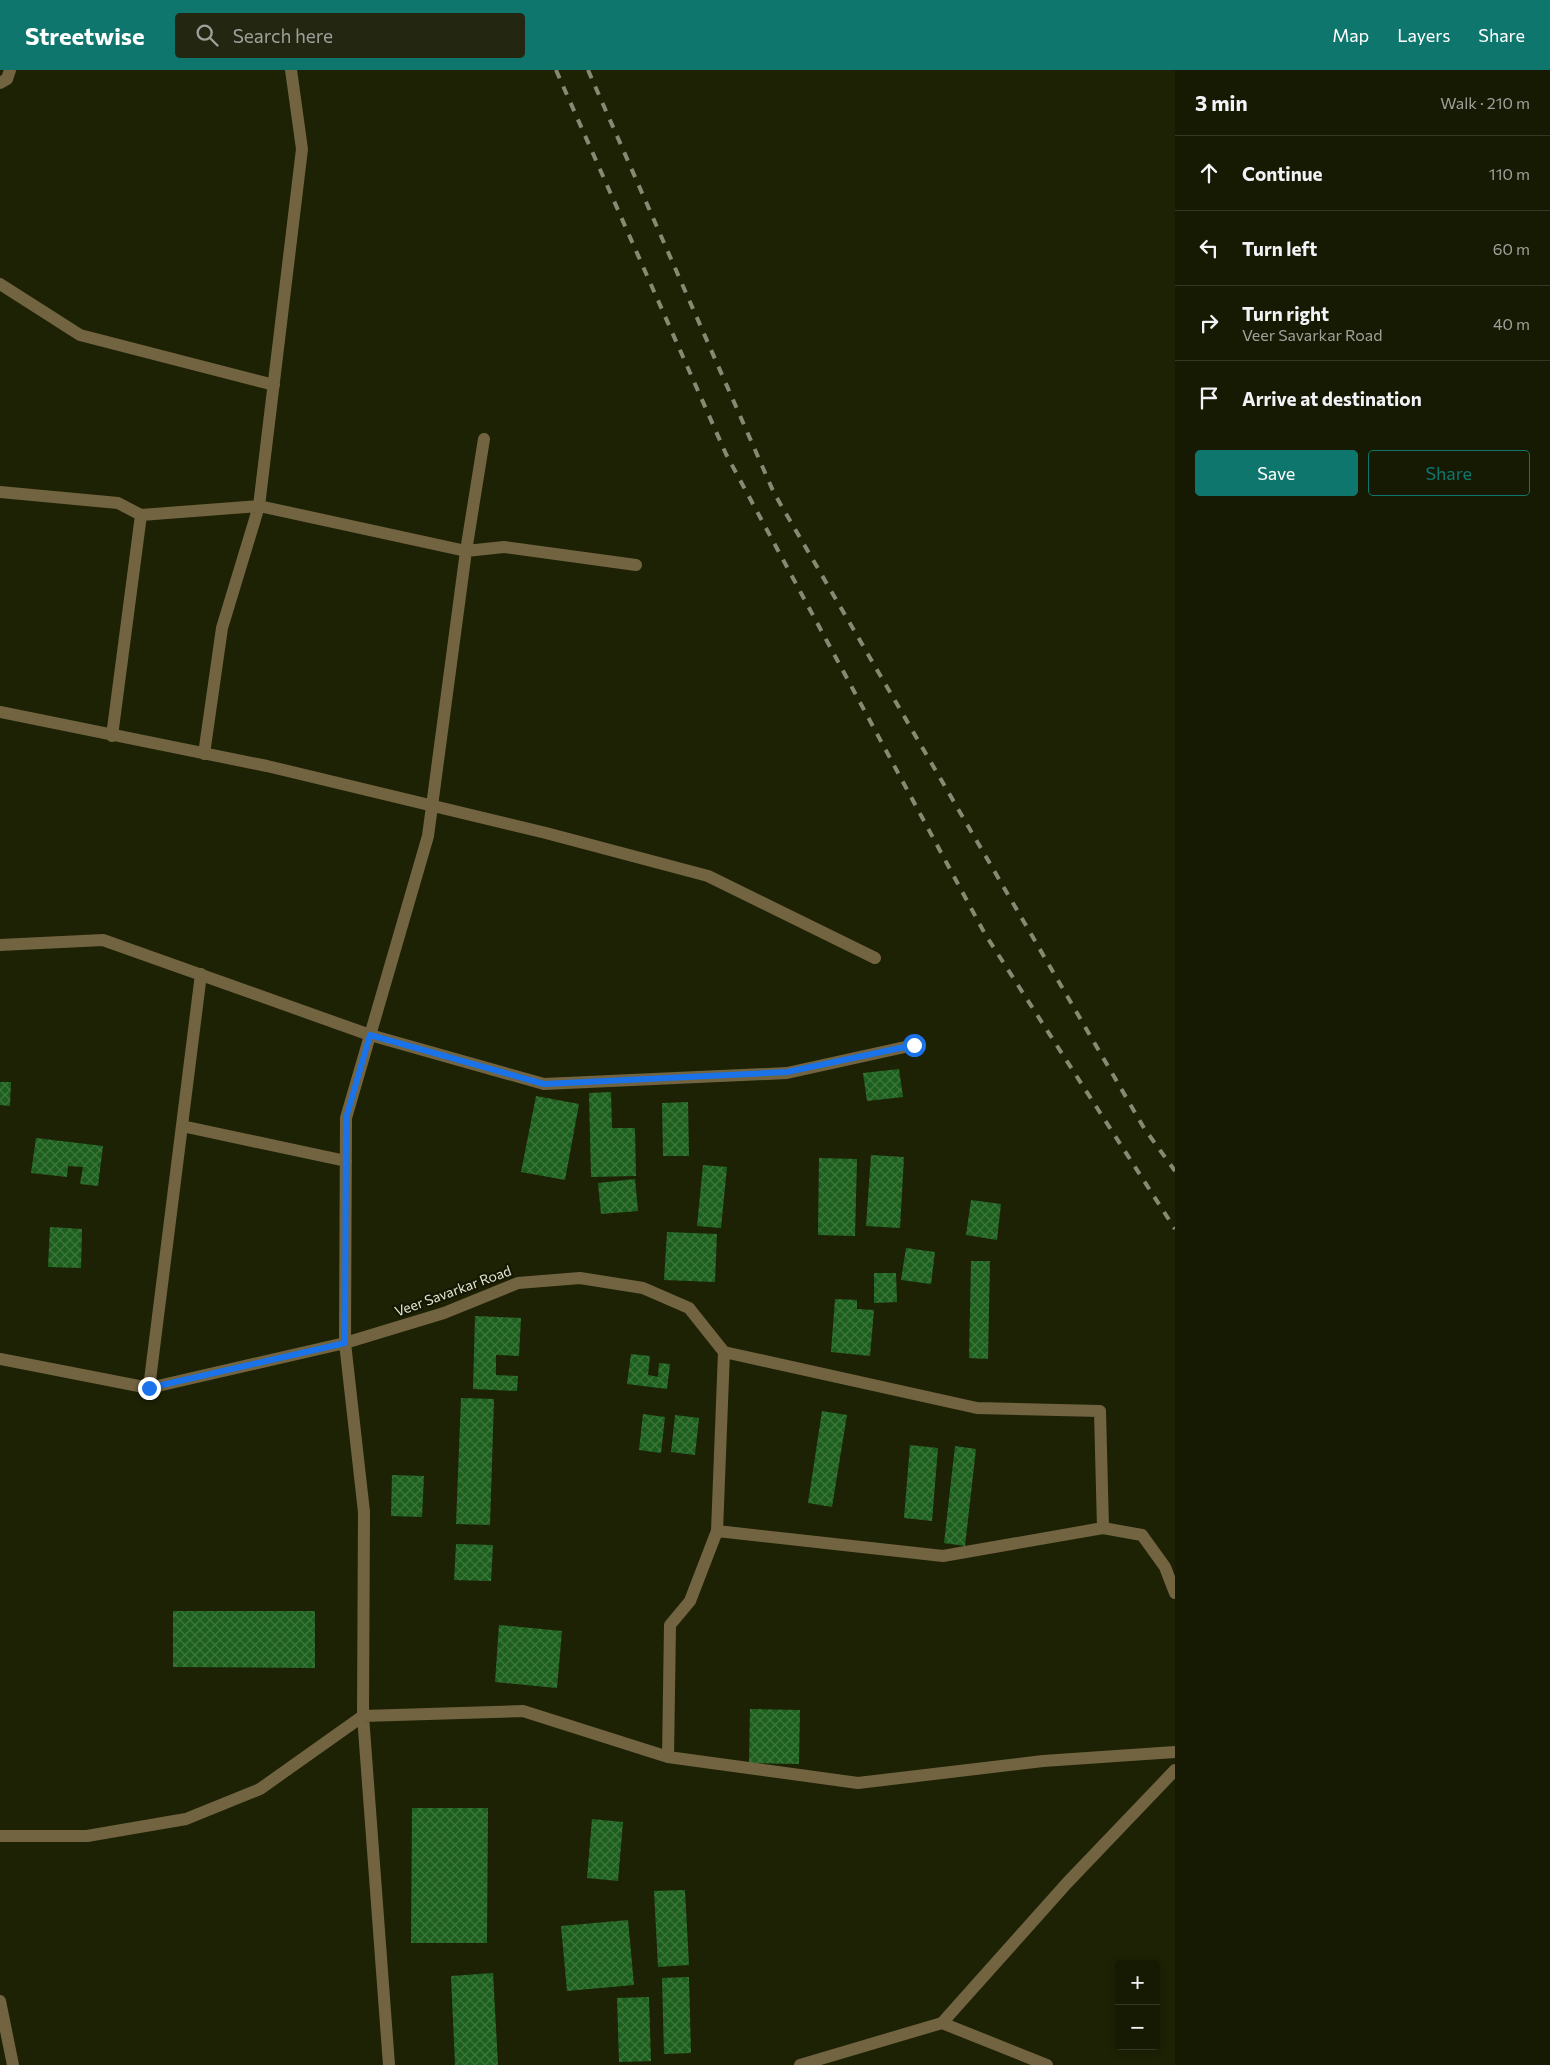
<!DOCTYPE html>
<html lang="en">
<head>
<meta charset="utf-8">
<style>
  :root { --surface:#161a03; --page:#232712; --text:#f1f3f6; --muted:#9ea19a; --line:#353825; --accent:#0f766e }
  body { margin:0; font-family:Commissioner,sans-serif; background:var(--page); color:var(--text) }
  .controls { position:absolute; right:15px; bottom:15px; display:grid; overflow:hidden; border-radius:5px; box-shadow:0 2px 8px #0003 }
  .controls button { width:45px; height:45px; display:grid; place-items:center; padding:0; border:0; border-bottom:1px solid var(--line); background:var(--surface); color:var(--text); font:25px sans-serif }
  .stop { position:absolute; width:15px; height:15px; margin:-11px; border:4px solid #1a73e8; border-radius:50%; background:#fff }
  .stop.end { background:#1a73e8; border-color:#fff; box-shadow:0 1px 5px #0008 }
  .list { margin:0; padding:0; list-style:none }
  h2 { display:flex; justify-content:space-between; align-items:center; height:65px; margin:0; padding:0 20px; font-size:21px }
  h2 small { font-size:16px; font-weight:400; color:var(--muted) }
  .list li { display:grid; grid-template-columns:32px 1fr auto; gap:15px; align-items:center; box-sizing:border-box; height:75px; padding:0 20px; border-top:1px solid var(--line) }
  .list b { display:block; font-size:19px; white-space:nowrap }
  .list p { margin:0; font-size:16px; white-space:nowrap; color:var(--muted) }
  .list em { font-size:16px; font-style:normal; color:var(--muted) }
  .actions { display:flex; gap:10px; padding:15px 20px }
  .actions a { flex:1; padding:11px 0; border:1px solid var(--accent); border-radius:5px; text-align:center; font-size:18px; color:var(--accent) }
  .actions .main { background:var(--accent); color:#fff }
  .icon { flex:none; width:28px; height:28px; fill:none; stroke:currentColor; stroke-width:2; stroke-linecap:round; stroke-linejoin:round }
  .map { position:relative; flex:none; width:1175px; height:1995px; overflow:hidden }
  header { display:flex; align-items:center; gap:30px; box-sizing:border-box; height:70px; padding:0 25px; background:var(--accent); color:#fff }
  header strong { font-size:24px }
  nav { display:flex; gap:28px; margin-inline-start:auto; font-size:18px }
  .search { width:350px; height:45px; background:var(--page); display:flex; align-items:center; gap:12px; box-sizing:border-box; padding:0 18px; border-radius:5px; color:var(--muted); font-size:19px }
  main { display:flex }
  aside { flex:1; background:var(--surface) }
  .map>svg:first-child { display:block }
  .building { fill:url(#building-cross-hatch) }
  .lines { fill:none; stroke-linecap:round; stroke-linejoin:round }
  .minor { stroke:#726441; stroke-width:12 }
  .rail { stroke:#878a73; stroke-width:4; stroke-dasharray:9 9; stroke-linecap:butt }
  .route { stroke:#1a73e8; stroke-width:6 }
  .labels { text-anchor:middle; stroke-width:4.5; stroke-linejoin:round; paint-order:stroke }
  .street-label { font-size:14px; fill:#e2e5d3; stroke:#151800 }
</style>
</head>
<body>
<header>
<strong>Streetwise</strong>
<div class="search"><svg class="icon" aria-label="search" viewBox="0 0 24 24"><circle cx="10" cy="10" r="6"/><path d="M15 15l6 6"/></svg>Search here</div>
<nav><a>Map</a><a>Layers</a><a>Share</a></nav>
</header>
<main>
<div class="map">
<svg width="1175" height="1995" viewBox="0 0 1175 1995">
  <defs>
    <pattern id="building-cross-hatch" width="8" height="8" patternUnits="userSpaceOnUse" patternTransform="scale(1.25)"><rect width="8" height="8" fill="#1d601e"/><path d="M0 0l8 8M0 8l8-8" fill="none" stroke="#3e773e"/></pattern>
  </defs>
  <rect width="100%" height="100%" fill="#1e2204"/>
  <path class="building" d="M 899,999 L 903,1027 L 867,1031 L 863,1003 Z
    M 0,1012 L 11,1012 L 10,1036 L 0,1035 Z
    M 611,1022 L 612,1058 L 635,1058 L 636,1106 L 591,1107 L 589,1023 Z
    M 536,1026 L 579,1034 L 565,1110 L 521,1102 Z
    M 688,1032 L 689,1086 L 663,1086 L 662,1033 Z
    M 36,1068 L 103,1076 L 98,1116 L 80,1114 L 83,1097 L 68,1096 L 67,1107 L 31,1103 Z
    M 871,1085 L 904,1087 L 900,1158 L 866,1156 Z
    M 819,1088 L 857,1089 L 855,1166 L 818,1165 Z
    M 703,1095 L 727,1097 L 721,1158 L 697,1156 Z
    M 635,1109 L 638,1141 L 601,1144 L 598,1113 Z
    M 971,1130 L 1001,1134 L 997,1170 L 966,1165 Z
    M 50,1157 L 82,1159 L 81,1198 L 48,1197 Z
    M 667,1162 L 717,1164 L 715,1212 L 664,1210 Z
    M 906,1178 L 935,1182 L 931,1214 L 901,1210 Z
    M 971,1191 L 990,1191 L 988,1289 L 969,1288 Z
    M 874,1203 L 896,1203 L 897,1232 L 874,1233 Z
    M 835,1229 L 857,1230 L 857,1239 L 874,1240 L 870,1286 L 831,1282 Z
    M 475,1246 L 521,1248 L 519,1286 L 496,1285 L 496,1305 L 518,1306 L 517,1321 L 473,1319 Z
    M 631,1284 L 650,1286 L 648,1305 L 658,1307 L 659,1293 L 670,1294 L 667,1319 L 627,1314 Z
    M 461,1328 L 494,1329 L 490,1455 L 456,1454 Z
    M 822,1341 L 847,1345 L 832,1437 L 808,1433 Z
    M 643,1344 L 665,1347 L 661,1383 L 639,1380 Z
    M 675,1345 L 699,1348 L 695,1385 L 671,1382 Z
    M 910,1375 L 938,1378 L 932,1451 L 904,1448 Z
    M 955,1376 L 976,1379 L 965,1476 L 944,1473 Z
    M 392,1405 L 424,1406 L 422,1447 L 391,1446 Z
    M 456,1474 L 493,1475 L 491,1511 L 454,1510 Z
    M 173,1541 L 315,1541 L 315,1598 L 173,1597 Z
    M 499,1555 L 562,1561 L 557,1618 L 495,1612 Z
    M 750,1639 L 800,1640 L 799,1694 L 749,1693 Z
    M 412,1738 L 488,1738 L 487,1873 L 411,1873 Z
    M 592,1749 L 623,1752 L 618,1811 L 587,1808 Z
    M 685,1820 L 689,1895 L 658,1897 L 654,1821 Z
    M 628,1850 L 634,1915 L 567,1921 L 561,1856 Z
    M 493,1903 L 498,1995 L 455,1995 L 451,1906 Z
    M 689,1907 L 691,1983 L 664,1984 L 662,1908 Z
    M 649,1927 L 651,1991 L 619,1992 L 617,1928 Z"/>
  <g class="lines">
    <path class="minor" d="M 291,0 L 302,79 L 259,436 L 466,481 L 504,477 L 636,495
      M 0,13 L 7,9 L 10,0
      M 0,214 L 80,265 L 274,315
      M 0,422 L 118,433 L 141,445 L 259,436 L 222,558 L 204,684
      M 0,642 L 267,696 L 546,763 L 708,806 L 875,888
      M 112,666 L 141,445
      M 0,875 L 103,870 L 370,965 L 544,1014 L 787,1003 L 914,975
      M 182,1056 L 346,1091
      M 724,1282 L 977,1338 L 1100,1341 L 1103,1458 L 1142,1465 L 1165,1497 L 1175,1523
      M 0,1289 L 149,1318 L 345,1273 L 444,1243 L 518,1213 L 580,1208 L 643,1218 L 689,1238 L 724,1282 L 717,1461 L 690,1531 L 670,1555 L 668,1687
      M 149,1318 L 201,904
      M 717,1461 L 943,1486 L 1103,1458
      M 0,1766 L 87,1766 L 186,1749 L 260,1719 L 363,1646 L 523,1641 L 668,1687 L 858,1713 L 1043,1691 L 1175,1682
      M 0,1931 L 13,1995
      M 942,1953 L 1047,1995
      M 389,1995 L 363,1646 L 364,1442 L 345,1273 L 346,1048 L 428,766 L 466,481 L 484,369
      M 800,1995 L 942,1953 L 1067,1813 L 1175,1700"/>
    <path class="rail" d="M 556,0 L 726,384 L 985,864 L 1175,1159
      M 588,0 L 774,423 L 1144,1058 L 1175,1101"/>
  </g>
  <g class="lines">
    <path class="route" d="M 149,1318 L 345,1273 L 346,1048 L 370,965 L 544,1014 L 787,1002 L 914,975"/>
  </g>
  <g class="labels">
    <g class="street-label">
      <text transform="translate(453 1221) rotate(-20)" y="5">Veer Savarkar Road</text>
    </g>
  </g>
</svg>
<div class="controls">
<button>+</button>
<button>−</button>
</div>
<div class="stop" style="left:914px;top:975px"></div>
<div class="stop end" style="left:149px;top:1318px"></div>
</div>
<aside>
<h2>3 min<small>Walk · 210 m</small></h2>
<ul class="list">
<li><svg class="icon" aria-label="ahead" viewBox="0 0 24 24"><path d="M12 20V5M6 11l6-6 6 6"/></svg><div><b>Continue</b></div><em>110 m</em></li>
<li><svg class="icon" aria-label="left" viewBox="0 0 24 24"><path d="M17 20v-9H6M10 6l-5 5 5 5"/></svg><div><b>Turn left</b></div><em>60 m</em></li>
<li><svg class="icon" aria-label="right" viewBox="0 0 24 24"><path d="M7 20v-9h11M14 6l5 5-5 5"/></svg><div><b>Turn right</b><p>Veer Savarkar Road</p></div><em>40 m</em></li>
<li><svg class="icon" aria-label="arrive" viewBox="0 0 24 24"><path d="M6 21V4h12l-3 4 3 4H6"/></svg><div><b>Arrive at destination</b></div></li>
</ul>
<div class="actions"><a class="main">Save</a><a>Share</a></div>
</aside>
</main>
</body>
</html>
